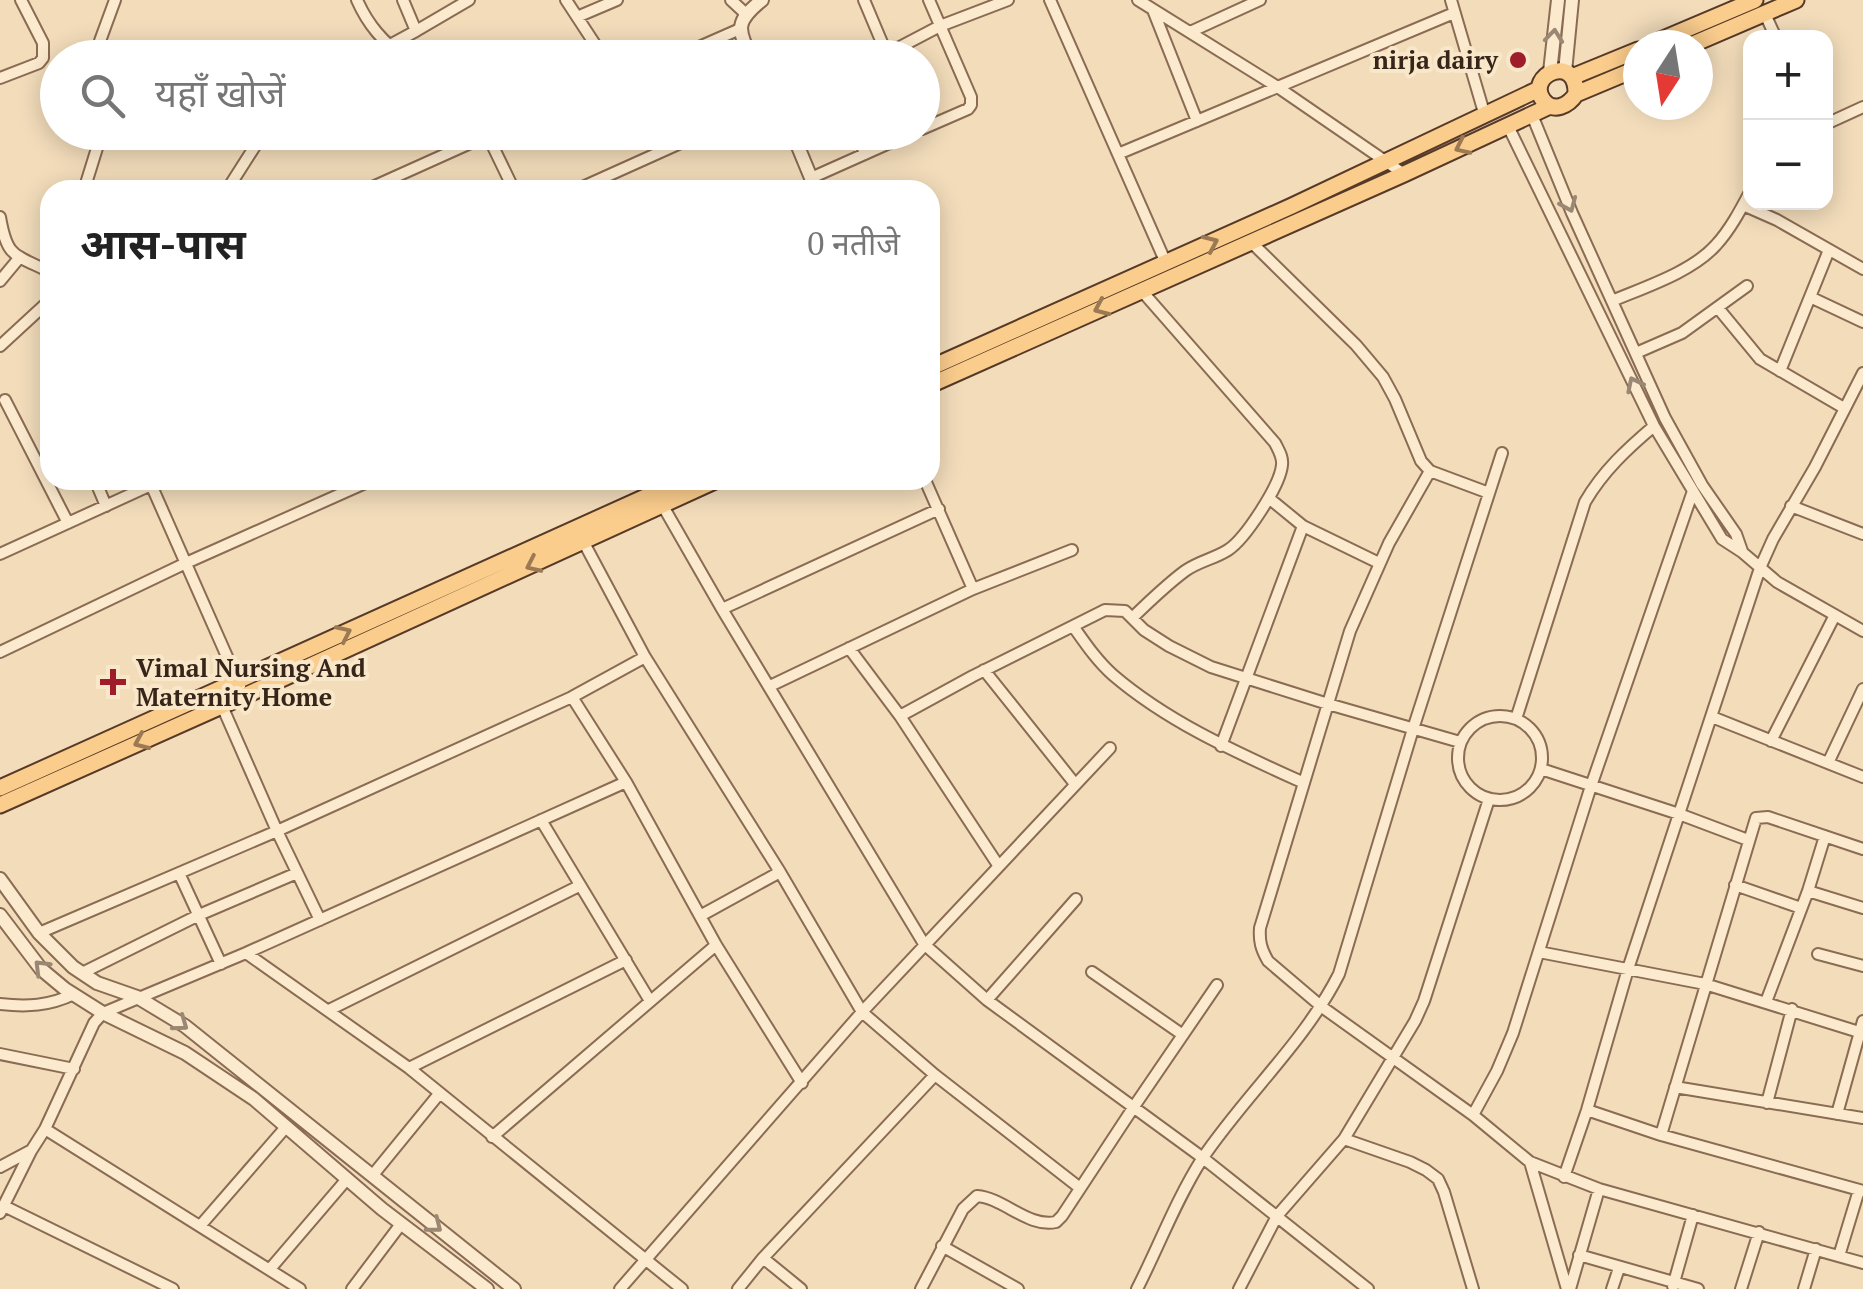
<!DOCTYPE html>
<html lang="hi">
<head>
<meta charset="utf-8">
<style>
  :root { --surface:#fff; --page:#f6f6f6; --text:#222; --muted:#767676; --line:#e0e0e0 }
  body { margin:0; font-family:"PT Serif","Noto Sans Devanagari",serif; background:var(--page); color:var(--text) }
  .controls { position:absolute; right:30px; top:30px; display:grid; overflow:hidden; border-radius:20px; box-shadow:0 5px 25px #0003 }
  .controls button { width:90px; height:90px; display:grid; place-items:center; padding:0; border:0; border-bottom:2px solid var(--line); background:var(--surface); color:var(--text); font:50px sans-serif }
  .compass { position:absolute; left:1623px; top:30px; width:90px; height:90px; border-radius:50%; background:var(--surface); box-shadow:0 5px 25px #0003; rotate:192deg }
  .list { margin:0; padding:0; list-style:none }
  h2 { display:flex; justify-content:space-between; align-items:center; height:130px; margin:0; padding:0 40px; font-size:42px }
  h2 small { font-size:32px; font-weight:400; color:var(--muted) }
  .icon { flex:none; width:55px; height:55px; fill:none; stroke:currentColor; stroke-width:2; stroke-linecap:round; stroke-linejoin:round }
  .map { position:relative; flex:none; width:1863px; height:1289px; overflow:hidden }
  .search { position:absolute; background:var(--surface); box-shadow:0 5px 25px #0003; left:40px; top:40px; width:900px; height:110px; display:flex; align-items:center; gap:25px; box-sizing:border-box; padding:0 35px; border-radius:55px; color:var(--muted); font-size:38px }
  .panel { position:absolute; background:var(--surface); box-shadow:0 5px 25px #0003; left:40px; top:180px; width:900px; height:310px; border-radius:30px }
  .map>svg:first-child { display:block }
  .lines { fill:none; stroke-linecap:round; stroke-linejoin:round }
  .minor-casing { stroke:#8a6b53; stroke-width:14 }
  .tertiary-casing { stroke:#8a6b53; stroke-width:16 }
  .primary-casing { stroke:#573928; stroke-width:19 }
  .minor { stroke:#fceace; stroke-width:10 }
  .tertiary { stroke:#fceace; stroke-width:12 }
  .primary { stroke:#fbcd8d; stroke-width:15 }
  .oneway { stroke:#9a8874 }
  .oneway2 { stroke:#9a7953 }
  .poi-dot { fill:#9f1d2b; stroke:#f9e7ca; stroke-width:4 }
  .labels { text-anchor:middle; stroke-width:8; stroke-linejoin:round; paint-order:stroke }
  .poi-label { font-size:25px; font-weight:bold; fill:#382519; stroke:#f9e7ca; text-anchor:end }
</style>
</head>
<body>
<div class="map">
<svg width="1863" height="1289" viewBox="0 0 1863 1289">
  <rect width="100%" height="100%" fill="#f2dcba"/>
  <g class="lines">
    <defs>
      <path id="minor" d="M 357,0 C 368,25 383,42 405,58
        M 403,0 L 416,31
        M 566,0 L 604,58
        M 731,0 L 745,13
        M 864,0 L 888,57
        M 1050,0 L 1166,263
        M 1138,0 L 1276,86 L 1404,174
        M 1451,0 L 1485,116
        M 1153,10 L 1197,121
        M 1765,14 L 1776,38
        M 577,17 L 617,0
        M 1190,32 L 1260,0
        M 100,41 L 115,0
        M 366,58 L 416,31 L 469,0
        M 674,58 L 740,29
        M 879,58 L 940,26 L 1008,0
        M 0,78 L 39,63 L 43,58 L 43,43 L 21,0
        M 1532,115 L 1572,213 L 1665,418 L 1702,485 L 1736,534 L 1742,551
        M 1826,124 L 1863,107
        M 1508,126 L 1654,426 L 1722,539 L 1742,552 L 1777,582 L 1863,631
        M 922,129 L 968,109 L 971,105 L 971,97 L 929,0
        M 486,132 L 514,190
        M 857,132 L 865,154
        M 1118,154 L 1454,13
        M 811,178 L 914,132
        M 84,190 L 102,132
        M 227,190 L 264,132
        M 366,190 L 495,132
        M 576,190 L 705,132
        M 1743,205 L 1777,220 L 1863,269
        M 0,217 C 7,258 14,254 50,272
        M 1251,242 L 1356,345 L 1383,377 L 1395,399 L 1421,461 L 1430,471 L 1489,493
        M 0,281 L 20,257
        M 1810,297 L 1863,322
        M 1612,301 C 1645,287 1692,272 1716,245 C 1730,230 1741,209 1750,192
        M 1718,308 L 1760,359 L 1844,408
        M 0,346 L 50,300
        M 1636,353 L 1682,333 L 1747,286
        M 1780,371 L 1829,250
        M 5,400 L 68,523
        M 1430,471 L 1389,543 L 1350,631 L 1260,928 C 1259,941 1261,949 1268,961 L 1322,1007 L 1473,1115 L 1530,1162 L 1599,1189 L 1863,1263
        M 95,480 L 106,506
        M 149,480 L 240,686
        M 648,480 L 722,609 L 924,944 L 987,1000 L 1203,1158 L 1368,1289
        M 925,480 L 973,589
        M 1270,499 L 1303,526 L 1379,563
        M 1791,506 L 1863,534
        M 583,541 L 645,657 L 780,872 L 862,1012 L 935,1075 L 1080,1188
        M 0,554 L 162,480
        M 722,609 L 939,509
        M 1132,618 C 1150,601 1166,585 1185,571 C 1199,561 1214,559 1228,550 C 1245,539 1280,486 1282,465 C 1283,457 1279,451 1275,443 L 1141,290
        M 1073,626 C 1085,643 1097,661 1113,675 C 1169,723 1238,753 1304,783
        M 849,648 L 900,716 L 998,865
        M 0,652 L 186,563 L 372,480
        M 984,670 L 1075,784
        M 770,686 L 973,589 L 1072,550
        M 572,697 L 626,782 L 716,945 L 802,1083
        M 222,706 L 277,831 L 320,920
        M1458 758a42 42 0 1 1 84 0a42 42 0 1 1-84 0Z
        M 900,716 L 973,676 L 1105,610 L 1125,611 L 1144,630 L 1169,646 L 1211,667 L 1328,704 L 1460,742
        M 1712,717 L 1863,777
        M 1516,719 L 1585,502 C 1603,471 1627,449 1654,426
        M 1771,741 L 1835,615
        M 1221,746 L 1303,526
        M 1828,763 L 1863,689
        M 1541,769 L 1679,814 L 1748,840
        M 541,820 L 650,1001
        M 179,873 L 221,964
        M 1735,885 L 1801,908
        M 1808,891 L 1863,908
        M 700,916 L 780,872
        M 39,933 L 277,831 L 572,697 L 645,657
        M 1539,952 L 1705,984 L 1859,1032
        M 246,953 L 409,1068 L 682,1289
        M 1818,954 L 1863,966
        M 1092,972 L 1183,1035
        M 82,973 L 199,915 L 297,873
        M 987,1000 L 1076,899
        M 1766,1002 L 1808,891 L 1825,836
        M 0,1004 C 27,1007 49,1006 74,994
        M 329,1010 L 579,886
        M 0,1054 L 74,1069
        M 409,1068 L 626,960
        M 1675,1087 L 1863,1118
        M 1767,1103 L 1792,1009
        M 1587,1110 L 1661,1135 L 1863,1191
        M 1837,1114 L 1863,1021
        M 1473,1115 L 1497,1071 L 1513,1033 L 1591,786 L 1693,491
        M 45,1129 L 300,1289
        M 1661,1135 L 1756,818 L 1768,817 L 1863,849
        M 492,1137 L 716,945
        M 1344,1139 L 1410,1162 L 1426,1170 L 1438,1179 L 1444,1192 L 1473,1289
        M 1530,1162 L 1567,1289
        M 0,1167 L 30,1151
        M 372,1176 L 439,1094
        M 1564,1177 L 1587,1110 L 1628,969 L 1760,568 L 1773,539 L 1815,467 L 1863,373
        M 4,1206 L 173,1289
        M 0,1213 L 31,1151 L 45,1129 L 94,1023 L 103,1013 L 246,953 L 626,782
        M 200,1226 L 286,1127
        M 942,1246 L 1018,1289
        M 1579,1255 L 1698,1289
        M 1839,1256 L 1859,1190
        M 763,1258 L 801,1289
        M 270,1269 L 347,1179
        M 1673,1286 L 1693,1215
        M 352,1289 L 401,1224
        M 620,1289 L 862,1012 L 1110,748
        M 738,1289 L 763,1258 L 935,1075
        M 921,1289 L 963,1209 L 977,1196 C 1004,1198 1028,1228 1056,1222 L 1062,1216 L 1133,1108 L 1217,985
        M 1137,1289 C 1159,1246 1176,1200 1202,1159 C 1245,1095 1304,1043 1339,974 L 1413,729 L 1502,453
        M 1239,1289 L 1277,1216 L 1344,1139 L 1415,1021 L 1424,1001 L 1489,799
        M 1570,1289 L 1599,1189
        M 1612,1289 L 1619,1268
        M 1741,1289 L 1759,1232
        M 1804,1289 L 1816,1249"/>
      <path id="tertiary" d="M 752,58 C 736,29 736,21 762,0
        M 1550,72 L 1558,0
        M 1565,72 L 1572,0
        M 792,132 L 816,190
        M 0,879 L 39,933 L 73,967 L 97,983 L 137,997 L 185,1026 L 514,1289
        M 0,915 L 41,969 L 65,989 L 103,1013 L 185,1053 L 254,1099 L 382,1209 L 487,1289"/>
      <path id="primary" d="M 1649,45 L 1755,0
        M 1691,45 L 1796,0
        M 1572,77 L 1638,50
        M 1576,94 C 1577,52 1525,75 1543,100 C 1553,114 1569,105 1576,94 L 1638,68
        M 930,368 L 1292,206 L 1539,89
        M 930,385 L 1404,174 L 1550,106
        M 0,788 L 683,480
        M 0,805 L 244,696 L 717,480"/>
    </defs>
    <use href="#minor" class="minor-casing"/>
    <use href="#tertiary" class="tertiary-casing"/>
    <use href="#primary" class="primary-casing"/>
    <use href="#minor" class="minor"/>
    <use href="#tertiary" class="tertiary"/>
    <use href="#primary" class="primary"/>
  </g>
  <defs><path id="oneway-chevron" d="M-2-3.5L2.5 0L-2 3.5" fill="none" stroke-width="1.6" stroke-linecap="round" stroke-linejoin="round" transform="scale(2.5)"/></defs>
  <g class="oneway">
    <use href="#oneway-chevron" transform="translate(1554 36) rotate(-84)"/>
    <use href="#oneway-chevron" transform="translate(1569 205) rotate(67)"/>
    <use href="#oneway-chevron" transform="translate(1634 384) rotate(-116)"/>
    <use href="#oneway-chevron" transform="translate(41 967) rotate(-135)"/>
    <use href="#oneway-chevron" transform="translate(181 1024) rotate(36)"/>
    <use href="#oneway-chevron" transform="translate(435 1226) rotate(38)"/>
  </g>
  <g class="oneway2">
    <use href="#oneway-chevron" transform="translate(1462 147) rotate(155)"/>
    <use href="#oneway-chevron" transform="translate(1211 243) rotate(-24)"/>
    <use href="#oneway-chevron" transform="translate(1101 308) rotate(156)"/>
    <use href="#oneway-chevron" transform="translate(533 565) rotate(155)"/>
    <use href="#oneway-chevron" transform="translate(344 633) rotate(-25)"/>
    <use href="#oneway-chevron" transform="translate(141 742) rotate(156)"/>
  </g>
  <g class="poi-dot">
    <circle cx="1518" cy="60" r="10"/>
    <path d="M108 667h10v10h10v10h-10v10h-10v-10h-10v-10h10z"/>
  </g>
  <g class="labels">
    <g class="poi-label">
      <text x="1498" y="69">nirja dairy</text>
      <text x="136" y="677" text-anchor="start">Vimal Nursing And<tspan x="136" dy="29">Maternity Home</tspan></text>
    </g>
  </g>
</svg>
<div class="controls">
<button>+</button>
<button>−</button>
</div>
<svg class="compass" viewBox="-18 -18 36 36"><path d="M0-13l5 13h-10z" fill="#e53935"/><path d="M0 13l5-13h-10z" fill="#767676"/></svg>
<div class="search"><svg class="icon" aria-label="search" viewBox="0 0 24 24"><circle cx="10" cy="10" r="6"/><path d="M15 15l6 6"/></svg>यहाँ खोजें</div>
<section class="panel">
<h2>आस-पास<small>0 नतीजे</small></h2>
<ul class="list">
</ul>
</section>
</div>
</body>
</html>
